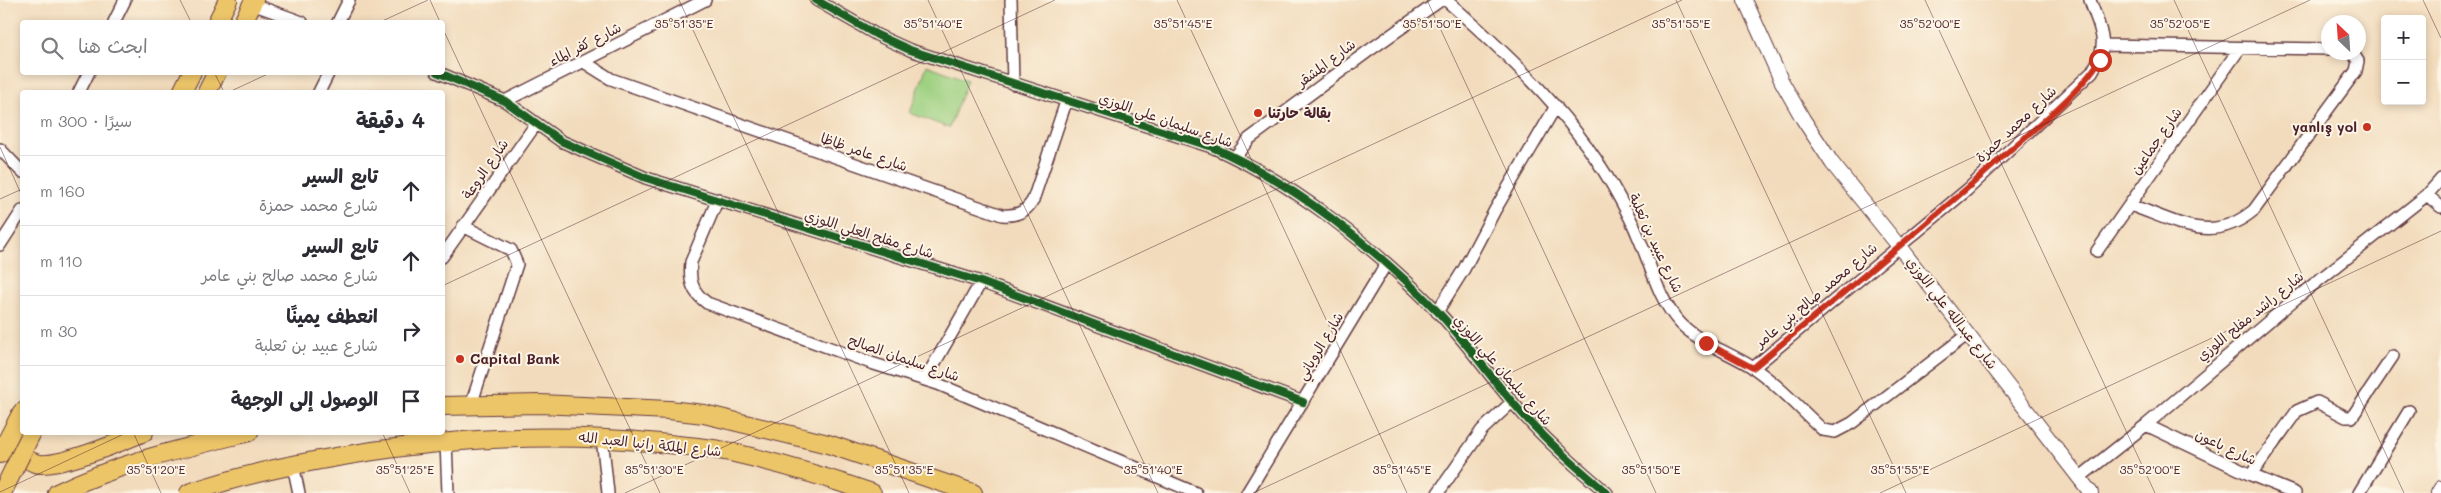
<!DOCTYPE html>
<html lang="ar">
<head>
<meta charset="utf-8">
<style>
  :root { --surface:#fff; --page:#f2f2f3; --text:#2b2b33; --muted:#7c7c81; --line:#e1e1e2 }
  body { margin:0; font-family:Mali,"Playpen Sans Arabic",sans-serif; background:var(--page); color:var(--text); direction:rtl }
  .controls { position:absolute; right:15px; top:15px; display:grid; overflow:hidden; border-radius:5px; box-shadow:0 2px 8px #0003 }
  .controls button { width:45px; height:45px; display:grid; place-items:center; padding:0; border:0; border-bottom:1px solid var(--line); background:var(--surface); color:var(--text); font:25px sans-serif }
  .compass { position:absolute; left:2321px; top:15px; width:45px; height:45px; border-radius:50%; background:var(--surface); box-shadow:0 2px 8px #0003; rotate:335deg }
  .stop { position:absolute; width:15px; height:15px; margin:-11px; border:4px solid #c8321e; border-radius:50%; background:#fff }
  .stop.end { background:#c8321e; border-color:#fff; box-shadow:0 1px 5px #0008 }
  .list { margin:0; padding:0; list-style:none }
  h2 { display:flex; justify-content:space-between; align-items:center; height:65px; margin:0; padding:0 20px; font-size:21px }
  h2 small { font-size:16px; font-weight:400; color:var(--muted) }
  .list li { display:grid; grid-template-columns:32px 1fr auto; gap:15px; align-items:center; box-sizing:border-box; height:70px; padding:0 20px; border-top:1px solid var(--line) }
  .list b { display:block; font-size:19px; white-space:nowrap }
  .list p { margin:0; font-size:16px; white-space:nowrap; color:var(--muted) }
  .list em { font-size:16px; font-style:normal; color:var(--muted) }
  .icon { flex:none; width:28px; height:28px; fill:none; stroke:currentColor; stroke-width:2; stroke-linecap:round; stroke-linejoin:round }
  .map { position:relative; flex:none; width:2441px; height:493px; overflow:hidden; direction:ltr }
  .search { position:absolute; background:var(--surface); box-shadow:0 2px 8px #0003; left:20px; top:20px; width:425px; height:55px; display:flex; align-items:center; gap:12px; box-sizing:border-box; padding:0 18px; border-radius:5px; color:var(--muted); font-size:19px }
  .panel { position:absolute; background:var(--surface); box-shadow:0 2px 8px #0003; left:20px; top:90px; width:425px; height:345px; border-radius:5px; direction:rtl }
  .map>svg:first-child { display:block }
  .green { fill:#9dd080; stroke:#747856 }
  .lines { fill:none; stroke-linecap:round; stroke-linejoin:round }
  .minor-casing { stroke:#633b41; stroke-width:14 }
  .tertiary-casing { stroke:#633b41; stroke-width:16 }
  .primary-casing { stroke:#633b41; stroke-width:20 }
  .minor { stroke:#fff; stroke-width:11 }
  .tertiary { stroke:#fff; stroke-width:14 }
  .primary { stroke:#edc569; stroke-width:18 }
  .primary-bridge-casing { stroke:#633b41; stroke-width:20; stroke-linecap:butt }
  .primary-bridge { stroke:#edc569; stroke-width:18 }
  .cycleway-casing { stroke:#fcf5e5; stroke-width:11 }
  .cycleway { stroke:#1b5e20; stroke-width:8 }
  .route { stroke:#c8321e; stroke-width:6 }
  .ticks { fill:none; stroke:#4a1f2b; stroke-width:1; stroke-opacity:0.45 }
  .poi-dot { fill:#c8321e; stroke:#fcf5e5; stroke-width:2 }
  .labels { text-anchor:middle; stroke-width:4; stroke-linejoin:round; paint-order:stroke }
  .street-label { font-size:14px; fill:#4a1f2b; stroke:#fcf5e5 }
  .poi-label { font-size:14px; font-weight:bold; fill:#4a1f2b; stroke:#fcf5e5; text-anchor:start }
  .ticks-label { font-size:12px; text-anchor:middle; fill:#4a1f2b; stroke:#fcf5e5; stroke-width:4; stroke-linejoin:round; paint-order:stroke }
</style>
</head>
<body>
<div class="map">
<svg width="2441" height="493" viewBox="0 0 2441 493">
  <rect width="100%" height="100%" fill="#fcf5e5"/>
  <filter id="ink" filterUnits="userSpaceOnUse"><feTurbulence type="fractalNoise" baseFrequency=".02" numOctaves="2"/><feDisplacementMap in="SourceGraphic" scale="10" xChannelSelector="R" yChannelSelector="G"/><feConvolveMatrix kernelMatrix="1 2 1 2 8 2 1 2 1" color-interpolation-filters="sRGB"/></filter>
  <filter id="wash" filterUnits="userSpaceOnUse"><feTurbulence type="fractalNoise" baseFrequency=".0096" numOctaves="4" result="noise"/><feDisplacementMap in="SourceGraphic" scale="20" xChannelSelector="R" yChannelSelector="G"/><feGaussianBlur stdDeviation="1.12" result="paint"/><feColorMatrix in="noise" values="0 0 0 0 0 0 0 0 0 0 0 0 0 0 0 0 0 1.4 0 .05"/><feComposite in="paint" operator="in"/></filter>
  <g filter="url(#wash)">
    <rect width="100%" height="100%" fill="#f2dbbc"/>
    <path class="green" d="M 927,65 L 967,80 L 949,128 L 910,113 Z"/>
  </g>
  <g filter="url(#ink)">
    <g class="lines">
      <defs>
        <path id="minor" d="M 816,0 L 877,35 L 910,50 L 1212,147 C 1294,183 1374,247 1437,311 C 1465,340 1488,374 1514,404 C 1542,437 1574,465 1607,493
          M 1011,0 L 1013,84
          M 1446,0 C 1512,58 1578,120 1620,199 C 1626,210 1633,223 1638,236 C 1651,265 1658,300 1681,324 C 1701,344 1729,352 1752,367 C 1778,384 1800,409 1823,430 L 1835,432 L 1852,423 L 1968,334
          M 252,4 L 302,22
          M 114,22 L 125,0
          M 338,22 L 349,0
          M 2104,45 L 2328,49
          M 584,62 L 611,79 L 1002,215 C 1017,216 1026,212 1033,200 L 1067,99
          M 437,72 L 505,101 L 561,141 L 646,178 L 981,282 L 1303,402
          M 79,92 L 89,72
          M 319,92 L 329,72
          M 505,101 L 705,0
          M 0,149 L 22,172
          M 1235,157 L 1249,139 L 1367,52 L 1441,0
          M 2427,195 L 2441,207
          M 718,199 L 691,262 C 689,281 692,292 707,303 L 871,363 L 938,384 L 1196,493
          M 2130,205 C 2177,221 2211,246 2254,210 L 2356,71 L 2358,61 L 2352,52
          M 463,226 L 511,250 L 517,264 L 471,405
          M 0,245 L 22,211
          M 2097,251 L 2240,48
          M 442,257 L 536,124
          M 1437,312 L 1464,269 L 1495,210 L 1556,106
          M 1753,368 L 1967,190 L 2092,72 C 2111,42 2100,30 2090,0
          M 925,380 L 981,282
          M 2146,425 L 2251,475 L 2295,493
          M 602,437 L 608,493
          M 446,442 L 448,493
          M 293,465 L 299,493
          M 2251,475 L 2297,411 L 2317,402 L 2346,417 L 2352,417 L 2393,356
          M 2079,478 L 2146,425 L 2295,299 L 2427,195 L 2441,179
          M 1247,493 L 1386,264
          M 1438,493 L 1482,430 L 1512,402
          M 2359,493 L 2409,411"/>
        <path id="tertiary" d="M 1745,0 L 1781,80 L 1803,119 L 1832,163 L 1898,245 L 2091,493
          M 2438,493 L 2441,488"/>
        <path id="primary" d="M 217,22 L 228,0
          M 243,22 L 254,0
          M 182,92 L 192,72
          M 207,92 L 217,72
          M 442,406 L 540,404 L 669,410 L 704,414 L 828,444 L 973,493
          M 5,444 C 14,451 24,459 35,463 C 54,470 123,441 144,432
          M 0,454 L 22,412
          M 57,493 C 118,463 184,448 249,432
          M 189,493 C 249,472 310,461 373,451 C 469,437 563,433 659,443 C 683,446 707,447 730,452 C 778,463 826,477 872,493"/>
      </defs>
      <use href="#minor" class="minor-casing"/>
      <use href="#tertiary" class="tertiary-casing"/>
      <use href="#primary" class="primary-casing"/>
      <use href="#minor" class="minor"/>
      <use href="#tertiary" class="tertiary"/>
      <use href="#primary" class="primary"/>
      <defs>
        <path id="primary-bridge" d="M 2,493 L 32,432"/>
      </defs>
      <use href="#primary-bridge" class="primary-bridge-casing"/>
      <use href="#primary-bridge" class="primary-bridge"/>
      <defs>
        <path id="cycleway" d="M 816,0 L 877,35 L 910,50 L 1212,147 C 1294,183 1374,247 1437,311 C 1465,340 1488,374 1514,404 C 1542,437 1574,465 1607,493
          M 437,72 L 505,101 L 561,141 L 646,178 L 981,282 L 1303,402"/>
      </defs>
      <use href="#cycleway" class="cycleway-casing"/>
      <use href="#cycleway" class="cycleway"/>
    </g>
  </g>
  <g class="lines" filter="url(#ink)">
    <path class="route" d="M 1706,343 L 1753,368 C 1839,295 1927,226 2009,151 C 2038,126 2080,92 2100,60"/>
  </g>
  <path class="ticks" d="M 180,0 L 191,22M 430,0 L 440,22M 679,0 L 909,493M 928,0 L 1158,493M 1177,0 L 1407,493M 1427,0 L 1656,493M 1676,0 L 1906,493M 1925,0 L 2155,493M 2174,0 L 2404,493M 2423,0 L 2441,38M 380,22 L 428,0M 442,27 L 660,493M 214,72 L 224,92M 229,92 L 272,72M 0,147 L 22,196M 0,199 L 22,189M 442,286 L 1055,0M 133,432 L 161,493M 382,432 L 410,493M 0,492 L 128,432M 625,493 L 1682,0M 1253,493 L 2310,0M 1880,493 L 2441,231"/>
  <g class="poi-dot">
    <circle cx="1258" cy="113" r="5"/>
    <circle cx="2367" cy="127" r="5"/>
    <circle cx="460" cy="359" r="5"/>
  </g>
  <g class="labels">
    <g class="street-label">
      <text transform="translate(585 44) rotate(-27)" y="5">شارع كفر الماء</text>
      <text transform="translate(1326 63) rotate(-37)" y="5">شارع المشقر</text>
      <text transform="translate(1166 120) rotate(19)" y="5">شارع سليمان علي اللوزي</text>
      <text transform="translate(2016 124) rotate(-43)" y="5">شارع محمد حمزة</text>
      <text transform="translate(2156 141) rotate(-55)" y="5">شارع جماعين</text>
      <text transform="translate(864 152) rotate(19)" y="5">شارع عامر ظاظا</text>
      <text transform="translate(485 169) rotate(-55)" y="5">شارع الروعة</text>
      <text transform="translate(869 234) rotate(17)" y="5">شارع مفلح العلي اللوزي</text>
      <text transform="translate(1656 243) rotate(65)" y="5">شارع عبيد بن ثعلبة</text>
      <text transform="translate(1816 295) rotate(-40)" y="5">شارع محمد صالح بني عامر</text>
      <text transform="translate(1952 313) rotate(52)" y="5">شارع عبدالله علي اللوزي</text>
      <text transform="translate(2250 316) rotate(-39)" y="5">شارع راشد مفلح اللوزي</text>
      <text transform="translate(1320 346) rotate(-59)" y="5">شارع الروياني</text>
      <text transform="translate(904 358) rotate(19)" y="5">شارع سليمان الصالح</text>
      <text transform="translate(1503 370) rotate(49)" y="5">شارع سليمان علي اللوزي</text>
      <text transform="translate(650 444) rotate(6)" y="5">شارع الملكة رانيا العبد الله</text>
      <text transform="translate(2226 447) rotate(25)" y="5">شارع باعون</text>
    </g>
    <g class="poi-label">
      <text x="1268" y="118">بقالة حارتنا</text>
      <text x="2357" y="132" text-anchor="end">yanlış yol</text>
      <text x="470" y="364">Capital Bank</text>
    </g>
  </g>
  <g class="ticks-label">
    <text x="684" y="28">35°51'35"E</text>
    <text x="933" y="28">35°51'40"E</text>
    <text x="1183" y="28">35°51'45"E</text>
    <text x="1432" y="28">35°51'50"E</text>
    <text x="1930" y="28">35°52'00"E</text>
    <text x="2180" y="28">35°52'05"E</text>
    <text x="1681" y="28">35°51'55"E</text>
    <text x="156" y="474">35°51'20"E</text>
    <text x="405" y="474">35°51'25"E</text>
    <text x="654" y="474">35°51'30"E</text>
    <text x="904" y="474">35°51'35"E</text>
    <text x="1153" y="474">35°51'40"E</text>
    <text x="1402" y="474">35°51'45"E</text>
    <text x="1651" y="474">35°51'50"E</text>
    <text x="1900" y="474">35°51'55"E</text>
    <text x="2150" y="474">35°52'00"E</text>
  </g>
</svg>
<div class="controls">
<button>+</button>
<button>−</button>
</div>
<svg class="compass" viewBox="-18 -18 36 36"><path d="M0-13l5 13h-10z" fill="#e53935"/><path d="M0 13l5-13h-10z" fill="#7c7c81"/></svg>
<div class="stop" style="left:2100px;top:60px"></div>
<div class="stop end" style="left:1706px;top:343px"></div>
<div class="search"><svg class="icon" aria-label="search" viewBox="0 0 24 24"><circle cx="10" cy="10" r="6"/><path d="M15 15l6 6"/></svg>ابحث هنا</div>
<section class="panel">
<h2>4 دقيقة<small>سيرًا · 300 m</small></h2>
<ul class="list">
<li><svg class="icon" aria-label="ahead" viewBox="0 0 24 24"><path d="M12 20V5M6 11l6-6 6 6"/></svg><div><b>تابع السير</b><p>شارع محمد حمزة</p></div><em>160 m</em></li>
<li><svg class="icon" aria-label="ahead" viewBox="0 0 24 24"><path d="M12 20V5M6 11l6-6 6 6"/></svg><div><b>تابع السير</b><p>شارع محمد صالح بني عامر</p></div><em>110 m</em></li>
<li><svg class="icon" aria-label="right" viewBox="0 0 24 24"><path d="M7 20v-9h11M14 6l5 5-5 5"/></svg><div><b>انعطف يمينًا</b><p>شارع عبيد بن ثعلبة</p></div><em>30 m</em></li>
<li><svg class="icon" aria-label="arrive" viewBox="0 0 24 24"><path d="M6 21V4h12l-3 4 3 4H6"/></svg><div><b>الوصول إلى الوجهة</b></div></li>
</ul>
</section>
</div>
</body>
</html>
